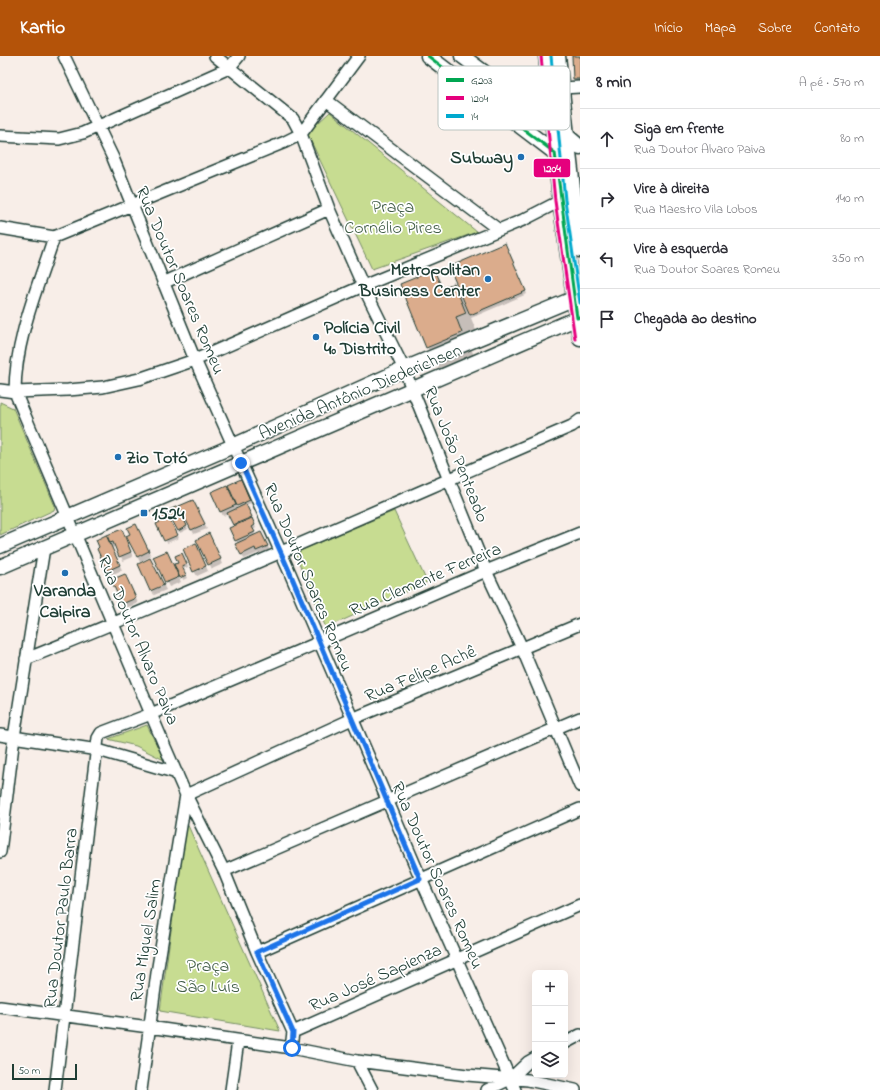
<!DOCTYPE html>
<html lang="pt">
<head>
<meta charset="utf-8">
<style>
  :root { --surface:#fff; --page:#f7f7f7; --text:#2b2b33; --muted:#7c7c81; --line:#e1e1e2; --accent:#b45309 }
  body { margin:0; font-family:"Indie Flower",sans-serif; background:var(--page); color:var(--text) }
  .controls { position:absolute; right:12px; bottom:12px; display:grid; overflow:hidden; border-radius:6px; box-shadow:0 4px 16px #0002 }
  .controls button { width:36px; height:36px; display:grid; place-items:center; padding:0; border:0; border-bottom:1px solid var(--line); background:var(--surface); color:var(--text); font:20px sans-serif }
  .scale { position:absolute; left:12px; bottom:10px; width:65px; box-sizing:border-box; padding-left:4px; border:2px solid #1f3d34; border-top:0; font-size:11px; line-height:14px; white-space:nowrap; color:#1f3d34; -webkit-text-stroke:3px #fff; paint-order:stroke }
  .stop { position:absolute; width:12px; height:12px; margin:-9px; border:3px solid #1a73e8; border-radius:50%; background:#fff }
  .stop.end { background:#1a73e8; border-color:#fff; box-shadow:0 1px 4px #0008 }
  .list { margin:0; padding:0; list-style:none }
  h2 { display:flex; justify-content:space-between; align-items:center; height:52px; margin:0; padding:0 16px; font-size:17px }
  h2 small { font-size:13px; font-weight:400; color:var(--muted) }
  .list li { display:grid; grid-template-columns:26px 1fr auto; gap:12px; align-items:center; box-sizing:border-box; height:60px; padding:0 16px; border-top:1px solid var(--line) }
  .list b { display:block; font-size:15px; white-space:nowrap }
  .list p { margin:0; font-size:13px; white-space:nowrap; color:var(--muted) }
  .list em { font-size:13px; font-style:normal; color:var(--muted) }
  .icon { flex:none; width:22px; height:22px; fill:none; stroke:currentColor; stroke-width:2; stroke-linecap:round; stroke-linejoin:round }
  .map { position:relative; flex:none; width:580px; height:1034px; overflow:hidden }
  header { display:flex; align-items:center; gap:24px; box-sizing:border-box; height:56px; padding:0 20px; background:var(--accent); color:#fff }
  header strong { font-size:19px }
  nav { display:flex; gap:22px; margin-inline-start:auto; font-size:14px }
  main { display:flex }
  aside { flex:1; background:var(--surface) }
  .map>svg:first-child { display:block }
  .green { fill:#c7dc91; stroke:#738c62 }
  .shadow { fill:#0003 }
  .building { fill:#dbac8c; stroke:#1f3d34 }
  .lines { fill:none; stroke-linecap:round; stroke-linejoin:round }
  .minor-casing { stroke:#1f3d34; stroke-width:14 }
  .major-casing { stroke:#1f3d34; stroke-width:17 }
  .minor { stroke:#fff; stroke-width:11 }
  .major { stroke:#fff; stroke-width:14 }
  .bus-1-casing { stroke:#fff; stroke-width:6 }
  .bus-2-casing { stroke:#fff; stroke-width:6 }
  .bus-3-casing { stroke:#fff; stroke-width:6 }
  .bus-1 { stroke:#00a651; stroke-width:3 }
  .bus-2 { stroke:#e5007d; stroke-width:3 }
  .bus-3 { stroke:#00a9ce; stroke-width:3 }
  .route { stroke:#1a73e8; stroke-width:5 }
  .poi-dot { fill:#1f6fb2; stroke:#fff; stroke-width:1.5 }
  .labels { text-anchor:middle; stroke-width:3.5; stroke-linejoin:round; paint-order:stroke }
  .poi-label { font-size:18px; font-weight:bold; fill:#1f3d34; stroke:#fff; text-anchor:start }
  .park-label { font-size:18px; fill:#415d47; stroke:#fff }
  .street-label { font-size:18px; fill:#1f3d34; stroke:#fff }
  .key { fill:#fff; stroke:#bcc5c2; stroke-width:1 }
  .key-label { font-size:11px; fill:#1f3d34 }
  .line-badge { stroke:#fff; stroke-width:1.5 }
  .badge-label { font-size:11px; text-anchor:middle; font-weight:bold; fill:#fff }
</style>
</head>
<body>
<header>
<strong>Kartio</strong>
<nav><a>Início</a><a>Mapa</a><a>Sobre</a><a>Contato</a></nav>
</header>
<main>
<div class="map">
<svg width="580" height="1034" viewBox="0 0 580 1034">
  <rect width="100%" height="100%" fill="#f8eee8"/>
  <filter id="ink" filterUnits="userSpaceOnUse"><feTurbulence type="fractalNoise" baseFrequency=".025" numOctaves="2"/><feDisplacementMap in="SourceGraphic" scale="8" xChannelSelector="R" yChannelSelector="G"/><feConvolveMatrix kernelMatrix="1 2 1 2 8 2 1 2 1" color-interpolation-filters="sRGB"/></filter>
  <g filter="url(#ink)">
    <path class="green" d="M 330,56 L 477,176 L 372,213 L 307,77 Z
      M 0,346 L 13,352 L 55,450 L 54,454 L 0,479 Z
      M 394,455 L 427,526 L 326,572 L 295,497 Z
      M 147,669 L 164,704 L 136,690 L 108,683 Z
      M 186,765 L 280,975 L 160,955 Z"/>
    <path class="shadow" d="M 573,0 L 580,0 L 580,29 L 578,29 L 574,23 Z
      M 506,191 L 527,238 L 471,262 L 478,279 L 468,284 L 474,300 L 440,314 L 427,291 L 434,215 L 444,232 L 454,228 L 465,248 Z
      M 242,427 L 251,447 L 246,449 L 256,472 L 253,474 L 255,479 L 264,482 L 270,495 L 260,499 L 258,497 L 244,503 L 236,484 L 235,470 L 229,458 L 223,460 L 212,437 L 229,435 L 238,453 L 240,452 L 238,449 Z
      M 195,450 L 207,473 L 194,478 L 181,451 Z
      M 179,454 L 188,473 L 180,477 L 175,466 Z
      M 161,466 L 175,473 L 179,482 L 167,487 L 158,468 Z
      M 122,474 L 133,501 L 123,505 L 116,490 L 112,492 L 122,514 L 111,519 L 108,514 L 108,480 Z
      M 138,474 L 151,500 L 140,506 L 127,480 Z
      M 211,483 L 223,508 L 212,513 L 197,484 Z
      M 198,492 L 208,515 L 197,520 L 194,515 Z
      M 169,501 L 181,526 L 169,531 L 155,502 Z
      M 184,502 L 188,511 L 183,513 L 187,522 L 183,524 L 180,507 Z
      M 139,508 L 153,508 L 166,534 L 154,539 Z
      M 127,524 L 138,547 L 126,552 L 113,525 Z"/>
    <path class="building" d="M 572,0 L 580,0 L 580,23 L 573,23 Z
      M 505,187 L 526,235 L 470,259 L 449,211 Z
      M 434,214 L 442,232 L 454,227 L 466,257 L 456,261 L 462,277 L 426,292 L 400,228 Z
      M 241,423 L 250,444 L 237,450 L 228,429 Z
      M 227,429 L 236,449 L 220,456 L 211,436 Z
      M 193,444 L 205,468 L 191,474 L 179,450 Z
      M 246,448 L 252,461 L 233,469 L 227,457 Z
      M 178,450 L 187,470 L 178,475 L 167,455 Z
      M 165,455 L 178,479 L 164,485 L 156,468 L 160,466 L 157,459 Z
      M 252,462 L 255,469 L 252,471 L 255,476 L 235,485 L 229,472 Z
      M 136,468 L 149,495 L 137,501 L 126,480 L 130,478 L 127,472 Z
      M 122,473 L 131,496 L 119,501 L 113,486 L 110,487 L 107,479 Z
      M 261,476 L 268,490 L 256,495 L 255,492 L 241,499 L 235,488 Z
      M 209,477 L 221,503 L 208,509 L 196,484 Z
      M 106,479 L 120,509 L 107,515 L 97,493 L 99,491 L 96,484 Z
      M 196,487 L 206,510 L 193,516 L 183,493 Z
      M 167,495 L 179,521 L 165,527 L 153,501 Z
      M 182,497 L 187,508 L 182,510 L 186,519 L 180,522 L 174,508 L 178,507 L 175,500 Z
      M 150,502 L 164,529 L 150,535 L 138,508 Z
      M 125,518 L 136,542 L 122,548 L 111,524 Z"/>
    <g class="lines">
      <defs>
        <path id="minor" d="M 64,0 L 113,102 L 195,304 L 290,517 L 421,823 L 515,1034
          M 215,0 L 293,63 L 301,78 L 329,153 L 363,230 L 404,313 L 486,515 L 522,592 L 580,730
          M 562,32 L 580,31
          M 326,44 L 499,174
          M 0,80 L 59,83 L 83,77 L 229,12 L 239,0
          M 0,172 L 54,181 L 285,86 L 301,78 L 359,0
          M 54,181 C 38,231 15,283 15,336 L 165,691 L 186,739 L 224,815 L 257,896 L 293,976 L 291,992
          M 163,227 L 329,153
          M 0,334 L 15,336 L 68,334 L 103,331 L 139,323 L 195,304 L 363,230 L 523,164 L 560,145
          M 26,603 C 210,529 391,448 572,370 L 580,364
          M 0,679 L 98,694 L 177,717
          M 186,739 L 352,663 L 580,568
          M 0,796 L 14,681 L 44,492
          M 224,815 L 580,662
          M 257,896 L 580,753
          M 0,951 L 149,971 L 291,992 L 357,1005 L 467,1019 L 528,1024 L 575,1034
          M 293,976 L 580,849
          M 565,987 L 580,979
          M 357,1005 L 372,1034
          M 55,1034 L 98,682 L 101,677 L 151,658 L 486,515 L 580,477
          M 141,1034 L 157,917 L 186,739
          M 231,1034 L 238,985
          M 487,1034 L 510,1023 L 528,1006 L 535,1002"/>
        <path id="major" d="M 428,0 L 558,99
          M 462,0 L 552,67 L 580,91
          M 546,0 L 560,145 L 580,282
          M 558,0 L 580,194
          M 0,490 L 233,390 L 404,313 L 580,240
          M 0,511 L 580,261"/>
      </defs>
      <use href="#minor" class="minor-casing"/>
      <use href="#major" class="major-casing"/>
      <use href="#minor" class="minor"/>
      <use href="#major" class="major"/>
      <defs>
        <path id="bus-1" d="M 428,0 L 555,97 L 577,262 L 580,261"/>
        <path id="bus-2" d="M 541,0 L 555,145 L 575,283"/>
        <path id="bus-3" d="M 551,0 L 565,144 L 580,247"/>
      </defs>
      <use href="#bus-1" class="bus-1-casing"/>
      <use href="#bus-2" class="bus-2-casing"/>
      <use href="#bus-3" class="bus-3-casing"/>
      <use href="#bus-1" class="bus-1"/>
      <use href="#bus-2" class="bus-2"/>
      <use href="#bus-3" class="bus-3"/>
    </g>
  </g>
  <g class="lines" filter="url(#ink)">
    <path class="route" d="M 241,407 L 290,517 L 420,823 L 257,896 L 293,976 L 292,992"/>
  </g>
  <g class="poi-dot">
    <circle cx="521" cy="101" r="4"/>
    <circle cx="488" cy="223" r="4"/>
    <circle cx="316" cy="281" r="4"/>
    <circle cx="118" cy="401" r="4"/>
    <rect x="140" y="453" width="8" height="8" rx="2"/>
    <circle cx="65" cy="517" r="4"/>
  </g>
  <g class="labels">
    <g class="poi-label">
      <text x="513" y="107" text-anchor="end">Subway</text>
      <text x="480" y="219" text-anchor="end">Metropolitan<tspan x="480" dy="21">Business Center</tspan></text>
      <text x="324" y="277">Polícia Civil<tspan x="324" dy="21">4º Distrito</tspan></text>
      <text x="126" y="407">Zio Totó</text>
      <text x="152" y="463">1524</text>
      <text x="65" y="540" text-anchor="middle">Varanda<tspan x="65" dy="21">Caipira</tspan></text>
    </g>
    <g class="park-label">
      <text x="393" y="156">Praça<tspan x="393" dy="21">Cornélio Pires</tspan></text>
      <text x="208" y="915">Praça<tspan x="208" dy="21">São Luís</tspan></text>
    </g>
    <g class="street-label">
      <text transform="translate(181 224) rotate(67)" y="6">Rua Doutor Soares Romeu</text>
      <text transform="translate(360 335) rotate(-23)" y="6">Avenida Antônio Diederichsen</text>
      <text transform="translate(457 398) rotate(68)" y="6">Rua João Penteado</text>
      <text transform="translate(309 521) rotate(67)" y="6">Rua Doutor Soares Romeu</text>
      <text transform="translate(425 523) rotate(-23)" y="6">Rua Clemente Ferreira</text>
      <text transform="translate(139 584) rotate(67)" y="6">Rua Doutor Alvaro Paiva</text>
      <text transform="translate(420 617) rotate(-23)" y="6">Rua Felipe Achê</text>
      <text transform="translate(438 819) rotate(66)" y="6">Rua Doutor Soares Romeu</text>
      <text transform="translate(60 862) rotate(-83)" y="6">Rua Doutor Paulo Barra</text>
      <text transform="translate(145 884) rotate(-81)" y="6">Rua Miguel Salim</text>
      <text transform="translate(375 921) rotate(-24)" y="6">Rua José Sapienza</text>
    </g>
  </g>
  <rect x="438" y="10" width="132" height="64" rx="6" class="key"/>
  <rect x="446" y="22" width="18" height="4" fill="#00a651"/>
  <rect x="446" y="40" width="18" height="4" fill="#e5007d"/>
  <rect x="446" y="58" width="18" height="4" fill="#00a9ce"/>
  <g class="key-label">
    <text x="471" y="28">G203</text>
    <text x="471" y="46">I204</text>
    <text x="471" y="64">I4</text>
  </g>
  <rect class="line-badge" x="533" y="102" width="38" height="20" rx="4" fill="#e5007d"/>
  <g class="badge-label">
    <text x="552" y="116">I204</text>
  </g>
</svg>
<div class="controls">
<button>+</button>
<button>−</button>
<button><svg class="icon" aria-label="layers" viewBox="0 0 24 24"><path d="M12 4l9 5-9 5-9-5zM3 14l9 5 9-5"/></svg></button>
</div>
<div class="scale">50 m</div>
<div class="stop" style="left:292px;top:992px"></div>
<div class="stop end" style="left:241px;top:407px"></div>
</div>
<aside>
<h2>8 min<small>A pé · 570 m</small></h2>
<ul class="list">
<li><svg class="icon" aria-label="ahead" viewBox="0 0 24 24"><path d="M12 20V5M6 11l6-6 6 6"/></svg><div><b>Siga em frente</b><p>Rua Doutor Alvaro Paiva</p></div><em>80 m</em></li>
<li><svg class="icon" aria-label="right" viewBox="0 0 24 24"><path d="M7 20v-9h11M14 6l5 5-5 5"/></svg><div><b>Vire à direita</b><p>Rua Maestro Vila Lobos</p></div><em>140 m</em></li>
<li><svg class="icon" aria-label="left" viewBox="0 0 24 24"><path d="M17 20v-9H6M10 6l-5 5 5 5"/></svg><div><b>Vire à esquerda</b><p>Rua Doutor Soares Romeu</p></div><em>350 m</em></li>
<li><svg class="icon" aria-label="arrive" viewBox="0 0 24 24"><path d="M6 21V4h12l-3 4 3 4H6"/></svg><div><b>Chegada ao destino</b></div></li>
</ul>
</aside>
</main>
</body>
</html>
